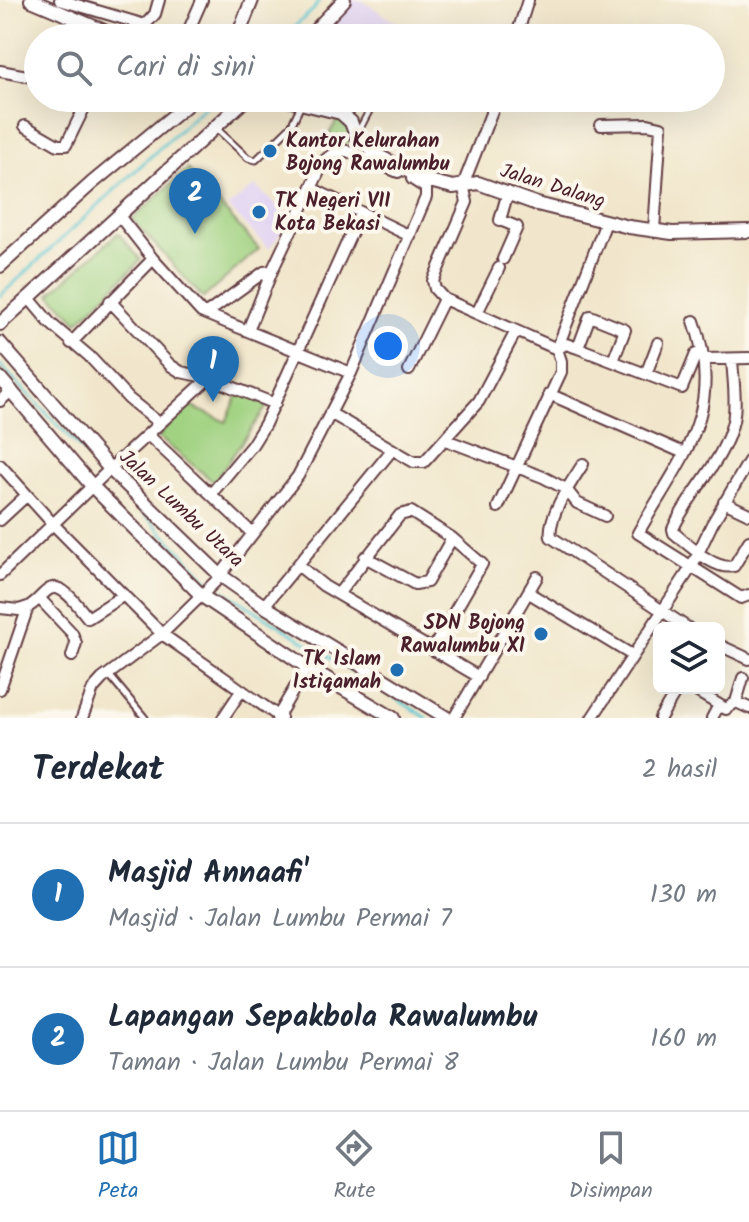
<!DOCTYPE html>
<html lang="id">
<head>
<meta charset="utf-8">
<style>
  :root { --surface:#fff; --page:#f6f6f7; --text:#1f2937; --muted:#747a83; --line:#e0e1e3; --accent:#1f6fb2 }
  body { margin:0; font-family:Kalam,sans-serif; background:var(--page); color:var(--text) }
  .controls { position:absolute; right:24px; bottom:24px; display:grid; overflow:hidden; border-radius:12px; box-shadow:0 8px 32px #0002 }
  .controls button { width:72px; height:72px; display:grid; place-items:center; padding:0; border:0; border-bottom:2px solid var(--line); background:var(--surface); color:var(--text); font:40px sans-serif }
  .you { position:absolute; left:388px; top:346px; width:28px; height:28px; margin:-20px; border:6px solid #fff; border-radius:50%; background:#1a73e8; box-shadow:0 0 0 12px #1a73e833 }
  .badge { display:grid; place-items:center; width:52px; height:52px; border-radius:50%; background:var(--accent); color:#fff; font-size:26px; font-weight:700 }
  .pin { position:absolute; translate:-50% -66px; filter:drop-shadow(0 2px 4px #0008) }
  .pin::after { content:''; position:absolute; top:42px; width:28px; height:24px; background:inherit; clip-path:polygon(0 0,100% 0,50% 100%) }
  .list { margin:0; padding:0; list-style:none }
  h2 { display:flex; justify-content:space-between; align-items:center; height:104px; margin:0; padding:0 32px; font-size:34px }
  h2 small { font-size:26px; font-weight:400; color:var(--muted) }
  .list li { display:grid; grid-template-columns:52px 1fr auto; gap:24px; align-items:center; box-sizing:border-box; height:144px; padding:0 32px; border-top:2px solid var(--line) }
  .list b { display:block; font-size:30px; white-space:nowrap }
  .list p { margin:0; font-size:26px; white-space:nowrap; color:var(--muted) }
  .list em { font-size:26px; font-style:normal; color:var(--muted) }
  .icon { flex:none; width:44px; height:44px; fill:none; stroke:currentColor; stroke-width:2; stroke-linecap:round; stroke-linejoin:round }
  .map { position:relative; flex:none; width:749px; height:718px; overflow:hidden }
  .search { position:absolute; background:var(--surface); box-shadow:0 8px 32px #0002; left:24px; right:24px; top:24px; height:88px; display:flex; align-items:center; gap:20px; box-sizing:border-box; padding:0 28px; border-radius:44px; color:var(--muted); font-size:30px }
  .sheet { height:392px; background:var(--surface) }
  nav { display:flex; justify-content:space-around; align-items:center; box-sizing:border-box; height:112px; border-top:2px solid var(--line); background:var(--surface); font-size:22px; color:var(--muted) }
  nav a { display:grid; justify-items:center; gap:4px }
  nav .on { color:var(--accent) }
  .map>svg:first-child { display:block }
  .built { fill:#e2d4f3 }
  .green { fill:#a0d281; stroke:#757856; stroke-width:2 }
  .lines { fill:none; stroke-linecap:round; stroke-linejoin:round }
  .stream { stroke:#5ac7d2; stroke-width:3 }
  .service-casing { stroke:#633d43; stroke-width:9 }
  .minor-casing { stroke:#633d43; stroke-width:14 }
  .tertiary-casing { stroke:#633d43; stroke-width:16 }
  .service { stroke:#fff; stroke-width:5 }
  .minor { stroke:#fff; stroke-width:10 }
  .tertiary { stroke:#fff; stroke-width:12 }
  .poi-dot { fill:#1f6fb2; stroke:#fbf7ec; stroke-width:3 }
  .labels { text-anchor:middle; stroke-width:8; stroke-linejoin:round; paint-order:stroke }
  .poi-label { font-size:20px; font-weight:bold; fill:#4a1f2b; stroke:#fbf7ec; text-anchor:start }
  .street-label { font-size:20px; fill:#4a1f2b; stroke:#fbf7ec }
</style>
</head>
<body>
<div class="map">
<svg width="749" height="718" viewBox="0 0 749 718">
  <rect width="100%" height="100%" fill="#fbf7ec"/>
  <filter id="ink" filterUnits="userSpaceOnUse"><feTurbulence type="fractalNoise" baseFrequency=".0125" numOctaves="2"/><feDisplacementMap in="SourceGraphic" scale="16" xChannelSelector="R" yChannelSelector="G"/><feConvolveMatrix kernelMatrix="1 2 1 2 8 2 1 2 1" color-interpolation-filters="sRGB"/></filter>
  <filter id="wash" filterUnits="userSpaceOnUse"><feTurbulence type="fractalNoise" baseFrequency=".006" numOctaves="4" result="noise"/><feDisplacementMap in="SourceGraphic" scale="32" xChannelSelector="R" yChannelSelector="G"/><feGaussianBlur stdDeviation="1.8" result="paint"/><feColorMatrix in="noise" values="0 0 0 0 0 0 0 0 0 0 0 0 0 0 0 0 0 1.4 0 .05"/><feComposite in="paint" operator="in"/></filter>
  <g filter="url(#wash)">
    <rect width="100%" height="100%" fill="#f1e6cb"/>
    <path class="built" d="M 351,0 L 361,0 L 421,38 L 314,38 Z
      M 255,186 L 291,218 L 269,249 L 228,207 Z"/>
    <path class="green" d="M 340,115 L 353,135 L 345,148 L 337,150 L 322,146 Z
      M 188,169 L 259,249 L 203,298 L 132,219 Z
      M 118,233 L 141,260 L 78,322 L 50,294 Z
      M 239,392 L 268,405 L 214,482 L 158,437 L 188,405 L 226,422 Z"/>
    <g class="lines">
      <path class="stream" d="M 282,38 L 314,9 L 319,0
        M 0,296 L 214,98
        M 0,365 L 210,582
        M 216,586 L 427,718"/>
    </g>
  </g>
  <g filter="url(#ink)">
    <g class="lines">
      <defs>
        <path id="service" d="M 157,99 L 158,98
          M 216,128 L 248,158 L 256,160 L 291,126 L 301,105
          M 358,132 L 376,98
          M 110,676 L 145,718"/>
        <path id="minor" d="M 60,0 L 145,25 L 155,14 L 159,0
          M 187,34 L 202,0
          M 516,38 L 528,0
          M 0,71 L 38,78
          M 497,98 L 463,185 L 467,202 L 433,281 L 435,289 L 444,299 L 557,349 L 566,344 L 578,348 L 682,388 L 696,354
          M 601,125 L 648,124 L 661,127 L 654,230
          M 25,126 L 58,145 L 66,145 L 89,98
          M 313,189 L 410,236
          M 120,217 L 153,259 L 201,312 L 351,373
          M 503,259 L 517,227 L 500,220 L 508,192
          M 29,298 L 50,323 L 89,356 L 129,399 L 159,423
          M 110,301 L 170,365 L 181,372 L 209,378 L 275,404
          M 477,313 L 499,268
          M 206,314 L 264,272 L 272,271
          M 694,321 C 726,412 681,457 638,533 L 741,598 L 749,595
          M 248,330 L 272,271 L 324,161 C 331,155 338,149 347,151 L 398,172
          M 71,343 L 153,259
          M 578,348 L 590,316 L 625,330 L 613,361
          M 706,359 L 749,358
          M 732,359 C 733,378 737,402 733,421 C 724,462 689,492 673,529 L 674,533 C 689,545 715,571 734,566 L 749,541
          M 409,370 L 444,299
          M 646,374 L 658,343
          M 549,394 L 684,453
          M 0,401 L 12,390
          M 330,413 L 414,462 L 424,462 L 479,401 L 516,331
          M 148,435 L 252,533
          M 446,440 L 543,477 L 566,489 L 577,503 L 605,516
          M 583,464 C 572,481 547,517 551,537 L 688,628
          M 0,465 L 54,525 L 162,634 L 281,718
          M 211,494 L 252,445 L 265,424 L 360,214
          M 724,502 L 749,514
          M 498,507 L 561,372 L 561,361 L 557,349 L 606,222
          M 0,520 L 27,495
          M 365,557 L 415,584 L 427,582 L 452,538
          M 299,566 L 324,586 L 479,677
          M 0,575 L 110,469 L 209,378
          M 339,593 L 400,515 L 411,512 L 452,538 L 482,564 L 433,649
          M 529,593 L 632,655
          M 41,600 L 72,633 L 76,643 L 72,656
          M 264,606 L 392,450
          M 0,608 L 19,610 L 28,607
          M 719,645 L 749,659
          M 691,688 L 726,709
          M 0,689 L 28,607 C 37,602 41,595 48,590 C 62,580 80,609 88,618 L 124,595
          M 736,702 L 749,708
          M 726,709 L 736,702 L 743,678
          M 82,718 L 93,689 L 102,679 L 162,634 L 215,582 L 298,476 L 351,373 L 426,197 L 426,188 L 412,179
          M 223,718 L 241,691
          M 277,718 L 307,667
          M 454,718 L 537,577
          M 592,718 L 692,566 L 712,524 L 749,461
          M 660,718 L 678,688
          M 712,718 L 719,705"/>
        <path id="tertiary" d="M 31,0 L 121,38
          M 237,38 L 252,0
          M 308,38 L 344,0
          M 280,98 L 341,113 L 351,122 L 356,136 L 377,155 L 425,180 L 453,187 L 478,183 L 537,204 L 629,227 L 672,233 L 749,231
          M 0,266 L 92,183 L 195,98
          M 0,324 L 247,98
          M 0,343 L 110,469 L 220,575 L 264,606 L 447,718
          M 0,378 L 93,487 L 202,596 L 307,667 L 393,718"/>
      </defs>
      <use href="#service" class="service-casing"/>
      <use href="#minor" class="minor-casing"/>
      <use href="#tertiary" class="tertiary-casing"/>
      <use href="#service" class="service"/>
      <use href="#minor" class="minor"/>
      <use href="#tertiary" class="tertiary"/>
    </g>
  </g>
  <g class="poi-dot">
    <circle cx="270" cy="151" r="8"/>
    <circle cx="259" cy="212" r="8"/>
    <circle cx="541" cy="634" r="8"/>
    <circle cx="397" cy="670" r="8"/>
  </g>
  <g class="labels">
    <g class="poi-label">
      <text x="286" y="147">Kantor Kelurahan<tspan x="286" dy="23">Bojong Rawalumbu</tspan></text>
      <text x="275" y="207">TK Negeri VII<tspan x="275" dy="23">Kota Bekasi</tspan></text>
      <text x="525" y="629" text-anchor="end">SDN Bojong<tspan x="525" dy="23">Rawalumbu XI</tspan></text>
      <text x="381" y="665" text-anchor="end">TK Islam<tspan x="381" dy="23">Istiqamah</tspan></text>
    </g>
    <g class="street-label">
      <text transform="translate(553 185) rotate(17)" y="7">Jalan Dalang</text>
      <text transform="translate(182 508) rotate(43)" y="7">Jalan Lumbu Utara</text>
    </g>
  </g>
</svg>
<div class="controls">
<button><svg class="icon" aria-label="layers" viewBox="0 0 24 24"><path d="M12 4l9 5-9 5-9-5zM3 14l9 5 9-5"/></svg></button>
</div>
<div class="you"></div>
<div class="pin badge" style="left:213px;top:402px">1</div>
<div class="pin badge" style="left:195px;top:234px">2</div>
<div class="search"><svg class="icon" aria-label="search" viewBox="0 0 24 24"><circle cx="10" cy="10" r="6"/><path d="M15 15l6 6"/></svg>Cari di sini</div>
</div>
<section class="sheet">
<h2>Terdekat<small>2 hasil</small></h2>
<ul class="list">
<li><span class="badge">1</span><div><b>Masjid Annaafi'</b><p>Masjid · Jalan Lumbu Permai 7</p></div><em>130 m</em></li>
<li><span class="badge">2</span><div><b>Lapangan Sepakbola Rawalumbu</b><p>Taman · Jalan Lumbu Permai 8</p></div><em>160 m</em></li>
</ul>
</section>
<nav>
<a class="on"><svg class="icon" aria-label="map" viewBox="0 0 24 24"><path d="M3 6l6-2 6 2 6-2v14l-6 2-6-2-6 2zM9 4v14M15 6v14"/></svg>Peta</a>
<a><svg class="icon" aria-label="directions" viewBox="0 0 24 24"><path d="M12 3l9 9-9 9-9-9zM9 14v-3h6M13 9l2 2-2 2"/></svg>Rute</a>
<a><svg class="icon" aria-label="saved" viewBox="0 0 24 24"><path d="M7 4h10v16l-5-4-5 4z"/></svg>Disimpan</a>
</nav>
</body>
</html>
